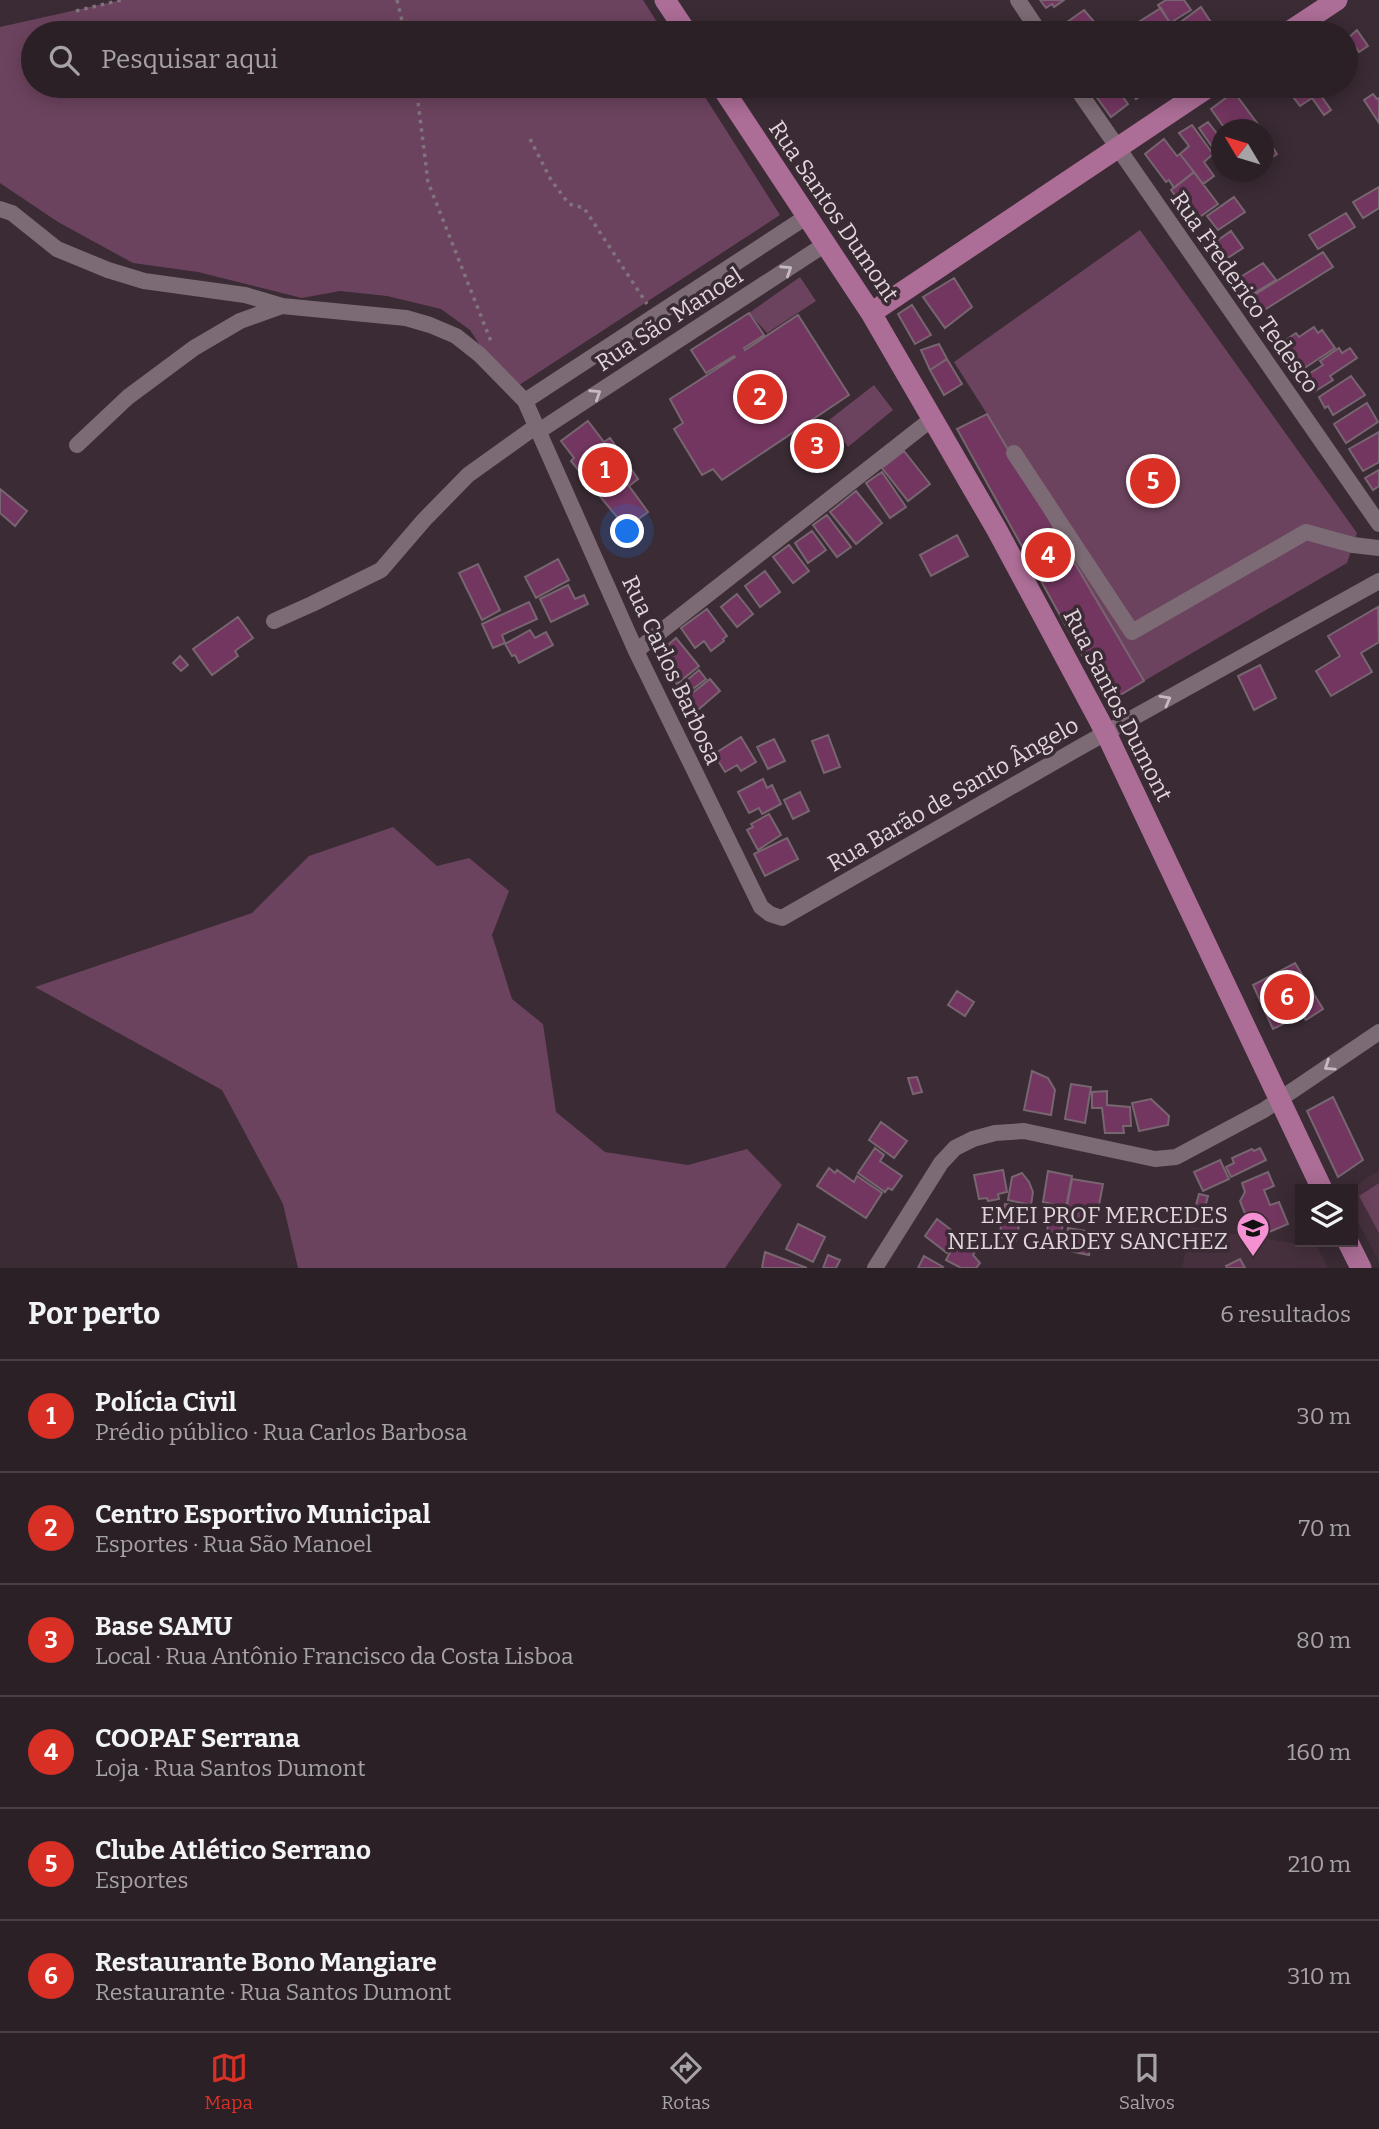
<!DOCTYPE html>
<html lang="pt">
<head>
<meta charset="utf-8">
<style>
  :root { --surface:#2c2027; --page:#34282f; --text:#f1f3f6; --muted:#a6a3a7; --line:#483e44; --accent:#d93025 }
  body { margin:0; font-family:Bitter,serif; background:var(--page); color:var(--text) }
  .controls { position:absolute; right:21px; bottom:21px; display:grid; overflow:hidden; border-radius:0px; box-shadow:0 4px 18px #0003 }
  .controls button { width:63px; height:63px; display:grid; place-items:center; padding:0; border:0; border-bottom:2px solid var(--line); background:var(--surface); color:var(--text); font:35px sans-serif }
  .compass { position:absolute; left:1211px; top:119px; width:63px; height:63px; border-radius:50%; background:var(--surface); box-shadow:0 4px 18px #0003; rotate:308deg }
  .you { position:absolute; left:628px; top:532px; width:24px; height:24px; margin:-18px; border:5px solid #fff; border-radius:50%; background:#1a73e8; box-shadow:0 0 0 10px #1a73e833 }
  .badge { display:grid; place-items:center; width:46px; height:46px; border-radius:50%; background:var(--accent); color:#fff; font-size:23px; font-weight:700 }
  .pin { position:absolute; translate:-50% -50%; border:4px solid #fff; box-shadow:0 2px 7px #0006 }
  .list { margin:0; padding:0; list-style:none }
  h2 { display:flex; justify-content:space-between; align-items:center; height:91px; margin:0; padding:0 28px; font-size:30px }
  h2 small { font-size:23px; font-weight:400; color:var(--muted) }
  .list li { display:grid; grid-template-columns:46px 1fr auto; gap:21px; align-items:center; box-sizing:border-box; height:112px; padding:0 28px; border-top:2px solid var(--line) }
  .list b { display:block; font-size:26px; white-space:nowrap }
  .list p { margin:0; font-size:23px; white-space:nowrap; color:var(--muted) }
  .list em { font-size:23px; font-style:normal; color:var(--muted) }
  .icon { flex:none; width:38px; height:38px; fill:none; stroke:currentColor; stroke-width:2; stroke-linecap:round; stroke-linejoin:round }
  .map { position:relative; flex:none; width:1379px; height:1268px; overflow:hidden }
  .search { position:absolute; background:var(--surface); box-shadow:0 4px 18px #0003; left:21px; right:21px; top:21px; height:77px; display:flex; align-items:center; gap:18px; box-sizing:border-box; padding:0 24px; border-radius:38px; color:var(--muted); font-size:26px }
  .sheet { height:763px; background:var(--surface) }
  nav { display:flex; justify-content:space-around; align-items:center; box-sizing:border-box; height:98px; border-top:2px solid var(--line); background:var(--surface); font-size:19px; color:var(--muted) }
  nav a { display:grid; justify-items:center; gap:4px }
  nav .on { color:var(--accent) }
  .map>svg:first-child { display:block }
  .built { fill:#46303e }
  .green { fill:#6c435e }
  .building { fill:#733660; stroke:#776570; stroke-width:2 }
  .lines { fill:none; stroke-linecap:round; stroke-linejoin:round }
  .path { stroke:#80737b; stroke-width:3.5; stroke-dasharray:3.5 5; stroke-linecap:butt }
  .minor { stroke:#7c6a74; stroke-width:16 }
  .major { stroke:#ac6d96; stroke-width:21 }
  .oneway { stroke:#c6bac1 }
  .labels { text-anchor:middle; stroke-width:7; stroke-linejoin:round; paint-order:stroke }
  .street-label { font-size:23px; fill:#dfd5db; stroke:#3a2b34 }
  .poi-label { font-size:23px; fill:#dfd5db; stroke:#3a2b34; text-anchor:end }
</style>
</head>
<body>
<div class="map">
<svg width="1379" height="1268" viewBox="0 0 1379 1268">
  <rect width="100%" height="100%" fill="#3a2b34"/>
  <path class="built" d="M 1379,1170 L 1379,1261 L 1353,1213 L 1353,1189 L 1350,1189 Z
    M 1191,1227 L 1317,1247 L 1328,1268 L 1182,1268 Z"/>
  <path class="green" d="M 121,0 L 643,0 L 664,33 L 33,33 L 33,86 L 698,86 L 780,215 L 510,391 L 470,330 L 441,309 L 387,296 L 340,291 L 302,298 L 198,272 L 133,263 L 58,222 L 0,183 L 0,27 Z
    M 1140,230 L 1357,533 L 1347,563 L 1108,702 L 957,429 L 987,414 L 954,362 Z
    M 800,277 L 816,301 L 767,333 L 749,313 Z
    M 874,385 L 893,410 L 848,447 L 829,420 Z
    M 393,827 L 437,866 L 469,858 L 509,891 L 492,935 L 512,999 L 543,1024 L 556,1112 L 605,1152 L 688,1165 L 747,1149 L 782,1185 L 725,1268 L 298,1268 L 283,1204 L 222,1090 L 35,987 L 252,913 L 309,856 Z
    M 1379,1183 L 1379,1233 L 1359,1196 Z"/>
  <path class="building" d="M 1040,0 L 1064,0 L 1054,7 L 1052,4 L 1046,8 Z
    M 1166,0 L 1184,0 L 1191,10 L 1170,23 L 1158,5 Z
    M 1201,7 L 1218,33 L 1190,33 L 1182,21 Z
    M 1161,8 L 1170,23 L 1156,33 L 1144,33 L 1137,23 Z
    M 1084,10 L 1096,24 L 1083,33 L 1069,33 L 1063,25 Z
    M 1357,30 L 1368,46 L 1359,52 L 1348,38 Z
    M 1346,35 L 1357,49 L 1346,57 Z
    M 1093,86 L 1115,86 L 1128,104 L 1111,117 L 1090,88 Z
    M 1127,86 L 1152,86 L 1153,87 L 1136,99 Z
    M 1299,86 L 1303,86 L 1312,98 L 1300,106 L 1290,93 Z
    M 1317,90 L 1331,110 L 1324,115 L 1310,95 Z
    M 1234,92 L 1260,127 L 1257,130 L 1226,130 L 1211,109 Z
    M 1373,94 L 1377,99 L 1379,98 L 1379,123 L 1364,100 Z
    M 1208,122 L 1222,140 L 1222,161 L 1199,128 Z
    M 1192,125 L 1213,154 L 1204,162 L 1214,176 L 1203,184 L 1180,154 L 1189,146 L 1179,133 Z
    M 1266,137 L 1277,154 L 1264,163 L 1264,138 Z
    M 1164,139 L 1177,156 L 1180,154 L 1194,172 L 1174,188 L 1169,180 L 1166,182 L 1145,154 Z
    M 1194,172 L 1218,204 L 1194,221 L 1171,190 Z
    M 1379,187 L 1379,208 L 1363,218 L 1353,202 Z
    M 1234,197 L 1245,212 L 1218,230 L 1207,216 Z
    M 1346,213 L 1355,227 L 1318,249 L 1309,235 Z
    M 1231,231 L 1243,248 L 1223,261 L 1217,253 L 1220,251 L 1214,243 Z
    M 1323,252 L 1333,267 L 1253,317 L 1243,302 Z
    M 1263,263 L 1276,280 L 1251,295 L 1239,278 Z
    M 954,278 L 972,307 L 945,328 L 923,297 Z
    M 912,305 L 931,335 L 915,344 L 898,314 Z
    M 749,313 L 764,335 L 744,348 L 745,350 L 798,315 L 849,395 L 722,480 L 713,469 L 702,475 L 674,429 L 683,423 L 670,399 L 735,357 L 734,356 L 706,373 L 691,350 Z
    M 1314,327 L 1318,333 L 1322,330 L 1335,348 L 1300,371 L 1286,351 L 1289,349 L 1284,341 L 1296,333 L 1299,337 Z
    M 939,344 L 947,359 L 930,370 L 921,350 Z
    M 1339,348 L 1342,353 L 1350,348 L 1357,358 L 1330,376 L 1333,380 L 1314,392 L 1304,377 L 1323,365 L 1320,361 Z
    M 947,359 L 962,384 L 944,395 L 930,370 Z
    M 1351,376 L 1365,395 L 1333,415 L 1328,406 L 1325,408 L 1319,397 Z
    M 1367,403 L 1378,422 L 1346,443 L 1334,424 Z
    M 987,414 L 1144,681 L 1108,702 L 957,429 Z
    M 588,421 L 604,442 L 610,438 L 638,479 L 629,486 L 648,512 L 626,528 L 571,461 L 574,458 L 561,441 Z
    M 827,427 L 837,443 L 807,463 L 797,448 Z
    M 1379,432 L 1379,462 L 1363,471 L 1349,449 Z
    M 904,451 L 930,484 L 908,501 L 882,468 Z
    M 1379,470 L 1379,486 L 1373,490 L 1365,478 Z
    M 882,472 L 906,507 L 890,518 L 866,483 Z
    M 0,489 L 27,511 L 15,526 L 0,513 Z
    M 856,491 L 882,523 L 856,544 L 830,512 Z
    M 827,515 L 851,547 L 837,557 L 813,525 Z
    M 812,531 L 826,550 L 808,563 L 795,543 Z
    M 957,535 L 968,556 L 931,576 L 920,555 Z
    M 789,545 L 809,571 L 793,583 L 773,557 Z
    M 558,559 L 569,580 L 536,598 L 525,577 Z
    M 478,564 L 500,610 L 482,620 L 459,573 Z
    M 765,571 L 780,592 L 760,607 L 745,586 Z
    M 568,585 L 575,599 L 584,595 L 588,604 L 551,622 L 540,599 Z
    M 737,594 L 753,614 L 737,627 L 721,607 Z
    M 529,602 L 537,619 L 502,635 L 505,643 L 493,648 L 482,624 Z
    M 1378,607 L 1379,642 L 1361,653 L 1372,672 L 1331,696 L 1316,671 L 1340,656 L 1328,636 Z
    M 707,609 L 727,636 L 723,639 L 724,641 L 711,651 L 704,641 L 695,648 L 681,628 Z
    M 238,617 L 253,638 L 235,651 L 238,656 L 212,675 L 193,649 Z
    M 530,630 L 535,638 L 546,632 L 553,645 L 519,663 L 515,655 L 512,656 L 505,644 Z
    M 676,638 L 699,666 L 677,684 L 666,670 L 675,663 L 663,649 Z
    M 180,656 L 188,665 L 181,671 L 173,663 Z
    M 1260,665 L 1276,698 L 1254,710 L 1238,676 Z
    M 699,670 L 706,679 L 693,689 L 686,681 Z
    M 710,679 L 720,691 L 692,715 L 681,702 Z
    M 828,735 L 840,767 L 824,773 L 812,741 Z
    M 741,737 L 756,762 L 741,771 L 737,765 L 725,772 L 714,754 Z
    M 774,739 L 785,761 L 768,769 L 757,747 Z
    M 763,779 L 767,788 L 772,785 L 781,804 L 762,814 L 759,808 L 749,813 L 738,792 Z
    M 800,792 L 809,811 L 793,819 L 784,800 Z
    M 769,814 L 781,835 L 758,850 L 747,830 L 753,827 L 751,824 Z
    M 787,838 L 798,859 L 765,876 L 754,854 Z
    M 1295,963 L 1323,1009 L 1306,1020 L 1302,1015 L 1273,1029 L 1253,985 Z
    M 957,991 L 974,1002 L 965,1016 L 948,1005 Z
    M 1032,1071 L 1048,1078 L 1055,1090 L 1051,1115 L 1024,1110 Z
    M 917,1077 L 922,1092 L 913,1094 L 908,1078 Z
    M 1071,1084 L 1091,1087 L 1085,1123 L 1065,1119 Z
    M 1107,1091 L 1107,1105 L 1130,1107 L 1131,1126 L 1123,1126 L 1124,1133 L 1105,1133 L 1102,1108 L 1092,1108 L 1092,1092 Z
    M 1333,1097 L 1363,1160 L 1338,1177 L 1307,1111 Z
    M 1151,1099 L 1169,1116 L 1168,1125 L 1139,1131 L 1132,1103 Z
    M 881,1122 L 907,1141 L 894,1158 L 869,1140 Z
    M 875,1148 L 884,1155 L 880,1161 L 902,1176 L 892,1190 L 888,1188 L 885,1192 L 858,1173 Z
    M 1260,1148 L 1266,1160 L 1231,1177 L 1226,1167 L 1234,1163 L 1232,1158 L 1252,1149 L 1254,1151 Z
    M 1220,1160 L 1229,1179 L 1203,1191 L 1194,1172 Z
    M 829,1168 L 835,1173 L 837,1170 L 854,1182 L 857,1176 L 882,1193 L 866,1218 L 817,1186 Z
    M 1003,1170 L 1007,1192 L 998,1194 L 999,1199 L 988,1201 L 987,1198 L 979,1199 L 974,1175 Z
    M 1048,1171 L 1072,1176 L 1061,1234 L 1047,1231 L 1052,1204 L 1043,1202 Z
    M 1268,1172 L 1274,1186 L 1264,1190 L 1270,1205 L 1279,1202 L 1288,1224 L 1255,1238 L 1240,1201 L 1245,1192 L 1242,1183 Z
    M 1022,1173 L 1029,1182 L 1033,1192 L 1031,1205 L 1008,1200 L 1012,1177 Z
    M 1072,1179 L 1103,1184 L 1098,1210 L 1091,1208 L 1083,1214 L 1081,1225 L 1064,1222 Z
    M 1199,1194 L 1208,1196 L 1205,1207 L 1196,1205 Z
    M 1005,1204 L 1023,1206 L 1016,1240 L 999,1237 Z
    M 937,1219 L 959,1236 L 947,1253 L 925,1236 Z
    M 798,1224 L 825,1237 L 813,1262 L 786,1249 Z
    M 1068,1228 L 1093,1232 L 1089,1255 L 1064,1250 Z
    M 959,1236 L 966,1240 L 964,1243 L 976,1250 L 973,1255 L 980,1263 L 976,1268 L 961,1268 L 946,1260 Z
    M 765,1252 L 807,1268 L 762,1268 Z
    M 828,1255 L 840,1260 L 836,1268 L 823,1268 Z
    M 924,1256 L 943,1267 L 942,1268 L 918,1268 Z
    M 1240,1259 L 1245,1268 L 1227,1268 L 1226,1266 Z"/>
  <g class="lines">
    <path class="path" d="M 397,0 L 405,33
      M 76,11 L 121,0
      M 416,86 L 428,182 L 492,344
      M 530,139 L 551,180 L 569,204 L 584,208 L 647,304"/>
    <path class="minor" d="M 1018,0 L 1040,33
      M 1075,86 L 1379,524
      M 0,209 L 12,213 L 57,249 L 108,270 L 144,281 L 245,295 L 282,306
      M 525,401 L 806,217
      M 539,431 L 824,245
      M 77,445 L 128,397 L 194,348 L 240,321 L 282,306 L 406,318 L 430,325 L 456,336 L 480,355 L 525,401 L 636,651 L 761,907 L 770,914 L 782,918 L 1084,745 L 1379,581
      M 1014,453 L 1132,632 L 1306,532 L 1353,545 L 1379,548
      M 274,621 L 312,604 L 381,570 L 424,520 L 468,475 L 535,427
      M 636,651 L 933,418
      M 875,1268 L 941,1163 L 955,1148 L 973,1139 L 995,1133 L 1024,1131 L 1155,1159 L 1176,1157 L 1264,1110 L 1379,1032"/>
    <path class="major" d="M 665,0 L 687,33
      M 1287,33 L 1337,0
      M 721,86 L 871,313 L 997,530 L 1106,733 L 1322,1189
      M 871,313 L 1210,86
      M 1348,1242 L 1361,1268"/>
  </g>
  <defs><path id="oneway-chevron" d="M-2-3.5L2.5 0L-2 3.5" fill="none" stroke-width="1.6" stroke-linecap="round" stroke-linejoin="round" transform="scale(1.75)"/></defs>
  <g class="oneway">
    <use href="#oneway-chevron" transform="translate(787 270) rotate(-33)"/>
    <use href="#oneway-chevron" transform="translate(596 394) rotate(-33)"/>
    <use href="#oneway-chevron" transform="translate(1166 700) rotate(-29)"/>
    <use href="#oneway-chevron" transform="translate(1329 1066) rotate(146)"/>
  </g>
  <defs>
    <symbol id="school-pin" viewBox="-11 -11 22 30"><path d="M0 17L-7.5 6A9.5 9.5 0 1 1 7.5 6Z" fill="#f591d2" stroke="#3a2b34"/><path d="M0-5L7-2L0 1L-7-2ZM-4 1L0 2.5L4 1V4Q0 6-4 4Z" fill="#111"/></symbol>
  </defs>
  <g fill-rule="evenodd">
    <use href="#school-pin" x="1234" y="1209" width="38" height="52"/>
  </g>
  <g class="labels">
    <g class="street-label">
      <text transform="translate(834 211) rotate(56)" y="8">Rua Santos Dumont</text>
      <text transform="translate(1245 292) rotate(55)" y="8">Rua Frederico Tedesco</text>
      <text transform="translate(669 319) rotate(-33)" y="8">Rua São Manoel</text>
      <text transform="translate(672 670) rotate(65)" y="8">Rua Carlos Barbosa</text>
      <text transform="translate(1118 705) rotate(63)" y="8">Rua Santos Dumont</text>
      <text transform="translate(953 794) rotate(-30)" y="8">Rua Barão de Santo Ângelo</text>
    </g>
    <g class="poi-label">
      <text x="1228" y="1223">EMEI PROF MERCEDES<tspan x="1228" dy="26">NELLY GARDEY SANCHEZ</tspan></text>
    </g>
  </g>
</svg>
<div class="controls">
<button><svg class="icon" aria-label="layers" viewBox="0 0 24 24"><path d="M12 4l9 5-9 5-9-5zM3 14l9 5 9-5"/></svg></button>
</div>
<svg class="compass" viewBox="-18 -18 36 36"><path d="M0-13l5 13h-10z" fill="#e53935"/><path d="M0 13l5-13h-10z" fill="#a6a3a7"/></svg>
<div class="you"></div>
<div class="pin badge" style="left:605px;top:470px">1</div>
<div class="pin badge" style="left:760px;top:397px">2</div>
<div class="pin badge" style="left:817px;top:446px">3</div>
<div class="pin badge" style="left:1048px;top:555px">4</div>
<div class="pin badge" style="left:1153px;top:481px">5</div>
<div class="pin badge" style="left:1287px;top:997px">6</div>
<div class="search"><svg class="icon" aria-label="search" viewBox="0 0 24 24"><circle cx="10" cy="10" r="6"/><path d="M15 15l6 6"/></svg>Pesquisar aqui</div>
</div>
<section class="sheet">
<h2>Por perto<small>6 resultados</small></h2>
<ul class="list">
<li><span class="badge">1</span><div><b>Polícia Civil</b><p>Prédio público · Rua Carlos Barbosa</p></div><em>30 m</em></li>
<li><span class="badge">2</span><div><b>Centro Esportivo Municipal</b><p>Esportes · Rua São Manoel</p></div><em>70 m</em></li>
<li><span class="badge">3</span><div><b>Base SAMU</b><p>Local · Rua Antônio Francisco da Costa Lisboa</p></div><em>80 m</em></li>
<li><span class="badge">4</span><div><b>COOPAF Serrana</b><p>Loja · Rua Santos Dumont</p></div><em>160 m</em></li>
<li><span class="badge">5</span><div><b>Clube Atlético Serrano</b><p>Esportes</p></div><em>210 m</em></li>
<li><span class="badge">6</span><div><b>Restaurante Bono Mangiare</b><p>Restaurante · Rua Santos Dumont</p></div><em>310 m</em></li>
</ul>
</section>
<nav>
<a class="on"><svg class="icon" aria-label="map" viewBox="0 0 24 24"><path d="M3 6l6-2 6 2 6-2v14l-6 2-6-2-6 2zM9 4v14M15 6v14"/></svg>Mapa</a>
<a><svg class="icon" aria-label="directions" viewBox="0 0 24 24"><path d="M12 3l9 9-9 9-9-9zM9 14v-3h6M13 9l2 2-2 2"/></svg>Rotas</a>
<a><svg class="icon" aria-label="saved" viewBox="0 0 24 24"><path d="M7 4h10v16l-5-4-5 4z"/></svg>Salvos</a>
</nav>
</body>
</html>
